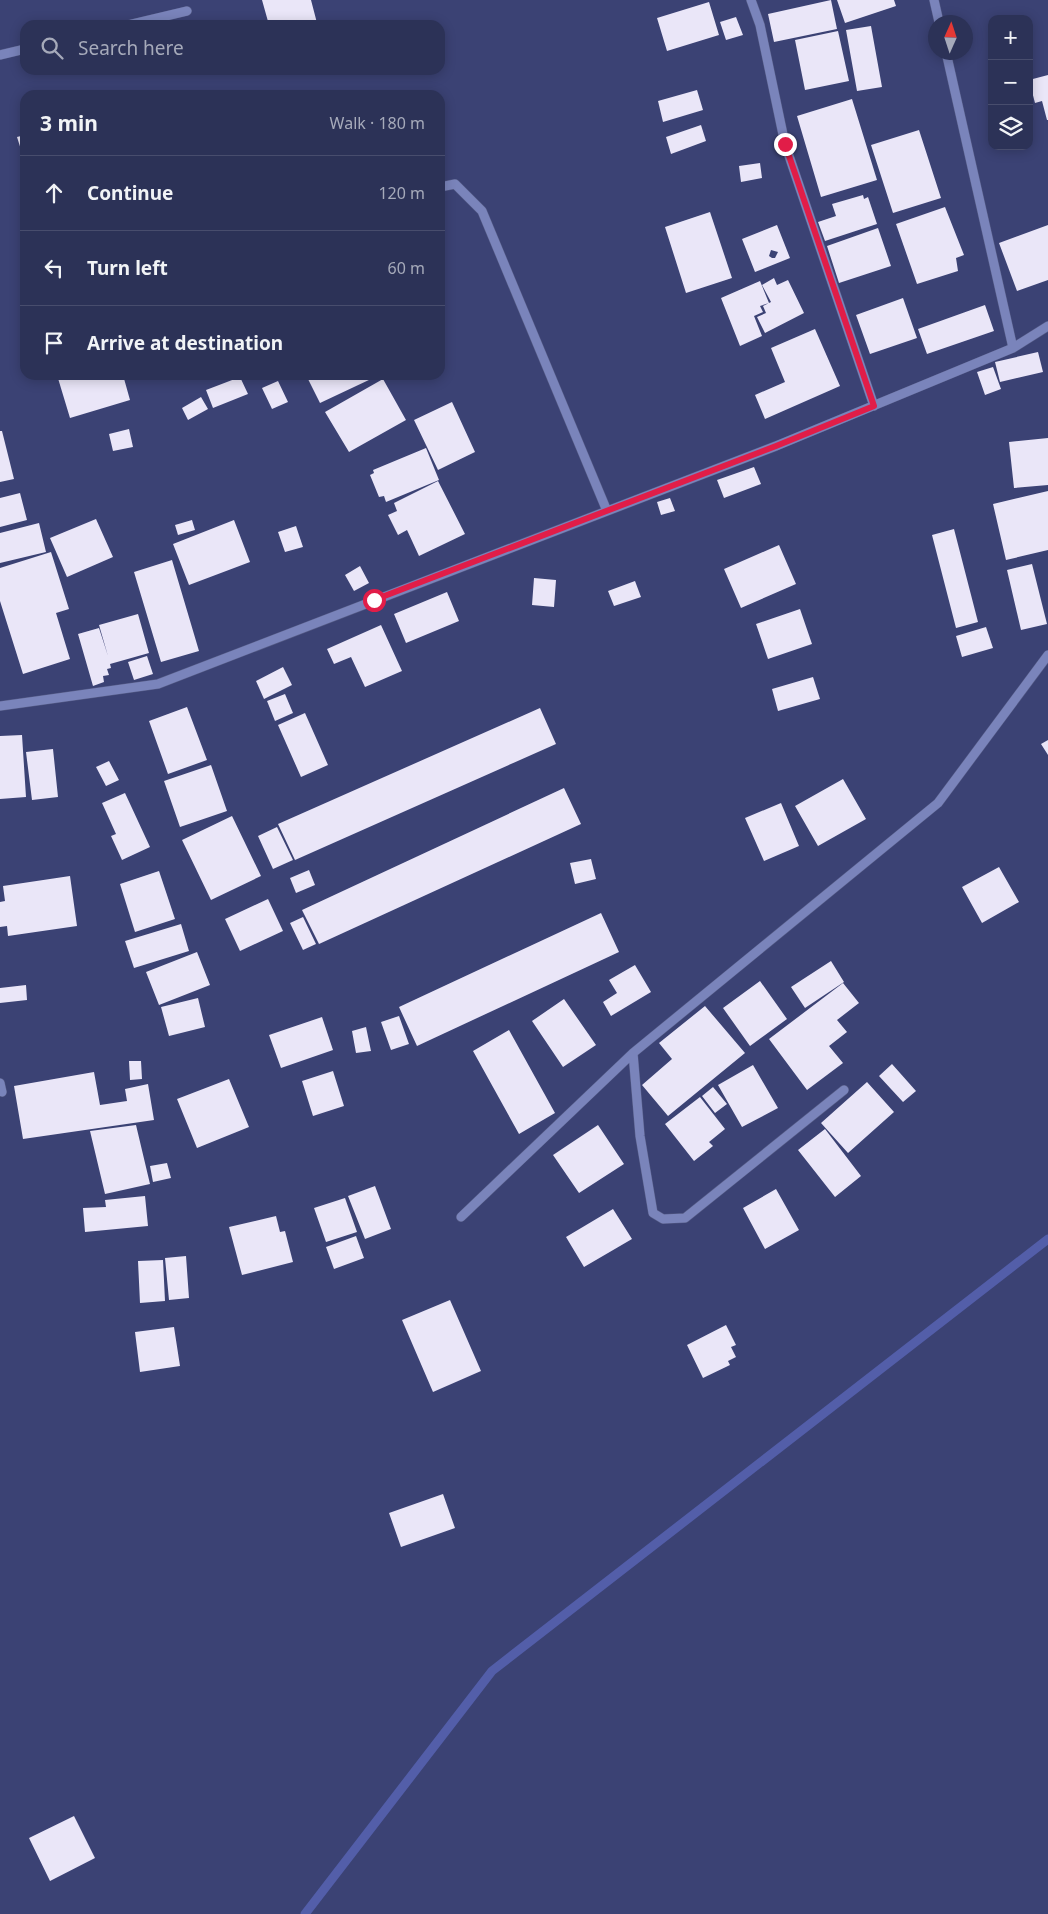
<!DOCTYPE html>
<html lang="en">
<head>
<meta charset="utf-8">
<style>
  :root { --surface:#2c3257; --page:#383e61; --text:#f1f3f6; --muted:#a6aaba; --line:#484d6d }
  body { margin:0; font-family:"Noto Sans",sans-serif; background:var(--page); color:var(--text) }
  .controls { position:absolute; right:15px; top:15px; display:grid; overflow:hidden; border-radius:10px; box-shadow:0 2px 12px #0003 }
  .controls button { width:45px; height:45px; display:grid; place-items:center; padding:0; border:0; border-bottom:1px solid var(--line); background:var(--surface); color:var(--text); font:25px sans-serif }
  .compass { position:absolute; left:928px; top:15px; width:45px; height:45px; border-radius:50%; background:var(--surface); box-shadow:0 2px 12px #0003; rotate:3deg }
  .stop { position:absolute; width:15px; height:15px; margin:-11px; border:4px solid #e11d48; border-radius:50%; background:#fff }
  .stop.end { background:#e11d48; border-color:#fff; box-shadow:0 1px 5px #0008 }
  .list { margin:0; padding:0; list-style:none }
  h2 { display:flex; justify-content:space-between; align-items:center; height:65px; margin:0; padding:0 20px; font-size:21px }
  h2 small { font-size:16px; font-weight:400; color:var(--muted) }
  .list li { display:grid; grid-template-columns:32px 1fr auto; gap:15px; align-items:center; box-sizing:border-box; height:75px; padding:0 20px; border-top:1px solid var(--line) }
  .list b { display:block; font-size:19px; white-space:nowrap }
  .list em { font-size:16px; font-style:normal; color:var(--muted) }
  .icon { flex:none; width:28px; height:28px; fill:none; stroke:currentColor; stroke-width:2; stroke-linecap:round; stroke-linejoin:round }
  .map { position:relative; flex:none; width:1048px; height:1914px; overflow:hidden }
  .search { position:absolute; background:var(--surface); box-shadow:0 2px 12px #0003; left:20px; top:20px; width:425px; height:55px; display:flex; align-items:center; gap:12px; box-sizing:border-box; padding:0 18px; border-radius:15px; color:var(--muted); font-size:19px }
  .panel { position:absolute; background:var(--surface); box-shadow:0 2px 12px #0003; left:20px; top:90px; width:425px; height:290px; border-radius:15px }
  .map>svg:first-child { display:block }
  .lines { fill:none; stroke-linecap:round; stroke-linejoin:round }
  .stream { stroke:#535ea9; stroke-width:9 }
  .building { fill:#eae6f8; fill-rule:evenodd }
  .minor-casing { stroke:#555b85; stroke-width:10 }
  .minor { stroke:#7a84bb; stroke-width:9 }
  .route { stroke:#e11d48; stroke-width:6 }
</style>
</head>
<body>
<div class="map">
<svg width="1048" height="1914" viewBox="0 0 1048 1914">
  <rect width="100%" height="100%" fill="#3b4274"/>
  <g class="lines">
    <path class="stream" d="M 305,1914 L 492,1671 L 1048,1239"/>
  </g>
  <path class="building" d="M 262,0 L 311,0 L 317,23 L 312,25 L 269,25 Z
    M 831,0 L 837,29 L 774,42 L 768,14 Z
    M 837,0 L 894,0 L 896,6 L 845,23 Z
    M 709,2 L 719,35 L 667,51 L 657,18 Z
    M 736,17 L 743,35 L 726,40 L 720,22 Z
    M 871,26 L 882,87 L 857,91 L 846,30 Z
    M 838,31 L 849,81 L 805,90 L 795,40 Z
    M 1048,75 L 1048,120 L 1047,120 L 1042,101 L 1035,103 L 1029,80 Z
    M 697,90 L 703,110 L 663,122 L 658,101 Z
    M 852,99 L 877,180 L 821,197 L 797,116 Z
    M 701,125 L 706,141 L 671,154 L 666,137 Z
    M 919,130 L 941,198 L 893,213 L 871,145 Z
    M 25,135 L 25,155 L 23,156 L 17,137 Z
    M 760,163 L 762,178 L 741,182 L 739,166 Z
    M 863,195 L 864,199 L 868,197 L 877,224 L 825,241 L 818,222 L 836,216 L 832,204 Z
    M 945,207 L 964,255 L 956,258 L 958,271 L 917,284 L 896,224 Z
    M 710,212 L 732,278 L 686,293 L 665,227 Z
    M 777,225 L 790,258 L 755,272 L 742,239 ZM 771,250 L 778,252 L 775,258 L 772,258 L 769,256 Z
    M 1048,225 L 1048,280 L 1017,291 L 999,243 Z
    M 878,228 L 891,266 L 839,283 L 827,246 Z
    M 774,278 L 777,285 L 788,280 L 804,313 L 765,333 L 757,317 L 766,313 L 763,306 L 771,302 L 762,285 Z
    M 760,281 L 769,303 L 760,306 L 763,312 L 754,316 L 762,336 L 740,346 L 721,298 Z
    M 903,298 L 917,338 L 870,354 L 856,315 Z
    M 985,305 L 994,331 L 927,354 L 918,329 Z
    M 815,329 L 840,386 L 765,419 L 755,395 L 785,382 L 771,348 Z
    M 1038,352 L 1043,372 L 1000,382 L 995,362 Z
    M 993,367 L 1001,389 L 985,395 L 977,372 Z
    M 57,375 L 123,375 L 130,400 L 70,418 Z
    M 306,375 L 369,375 L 371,379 L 320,403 Z
    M 240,377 L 248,394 L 213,408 L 206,390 Z
    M 383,379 L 406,420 L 349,452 L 325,412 Z
    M 278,381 L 288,402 L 272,409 L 262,388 Z
    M 201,397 L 208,409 L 188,420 L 182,408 Z
    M 452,402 L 475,452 L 438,470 L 414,420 Z
    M 129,429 L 133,447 L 113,451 L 109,434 Z
    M 0,431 L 2,431 L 14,479 L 0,482 Z
    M 1048,438 L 1048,485 L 1014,488 L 1009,442 Z
    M 426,448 L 439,480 L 386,502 L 384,496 L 379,497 L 370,475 L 374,473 L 373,470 Z
    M 754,467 L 761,484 L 724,498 L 717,480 Z
    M 438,481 L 465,534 L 419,556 L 407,530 L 398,535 L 388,515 L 397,511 L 394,503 Z
    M 1048,491 L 1048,550 L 1006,560 L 993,504 Z
    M 20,493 L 27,520 L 0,527 L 0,498 Z
    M 670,498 L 675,511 L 661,515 L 657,502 Z
    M 96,519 L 113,557 L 67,577 L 50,538 Z
    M 192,520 L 195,530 L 178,535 L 175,525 Z
    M 234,520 L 250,562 L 189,585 L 173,544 Z
    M 39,523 L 46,552 L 0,563 L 0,533 Z
    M 296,526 L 303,547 L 285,552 L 278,532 Z
    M 954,529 L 978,622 L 956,628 L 932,535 Z
    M 779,545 L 796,584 L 741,608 L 724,569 Z
    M 51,552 L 69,609 L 56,613 L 70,659 L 23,674 L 0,601 L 0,568 Z
    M 172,560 L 199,651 L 161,662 L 134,572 Z
    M 1032,564 L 1047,624 L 1021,630 L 1007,570 Z
    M 360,566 L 369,583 L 354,591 L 345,575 Z
    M 534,578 L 556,580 L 554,607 L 532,605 Z
    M 635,581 L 641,597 L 614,606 L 608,591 Z
    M 447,592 L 459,621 L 406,643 L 394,614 Z
    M 800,609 L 812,644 L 768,659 L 756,624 Z
    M 138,614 L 149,653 L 110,664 L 111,668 L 107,669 L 109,675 L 103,676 L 104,682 L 93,686 L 78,634 L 99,628 L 108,656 L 99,625 Z
    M 381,625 L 402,671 L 365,687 L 351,657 L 334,664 L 327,649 Z
    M 986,627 L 993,648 L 962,657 L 956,636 Z
    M 147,656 L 153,674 L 134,680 L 128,662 Z
    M 283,667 L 292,685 L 264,699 L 256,681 Z
    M 813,677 L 820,699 L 778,711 L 772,689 Z
    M 285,694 L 293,713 L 275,721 L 267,701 Z
    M 187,707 L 207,760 L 168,774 L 149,721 Z
    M 540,708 L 556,744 L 295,860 L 278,824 Z
    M 305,713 L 328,765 L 301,777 L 278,725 Z
    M 22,735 L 26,797 L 0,799 L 0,736 Z
    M 1048,740 L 1048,755 L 1041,744 Z
    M 53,749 L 58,797 L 32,800 L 26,752 Z
    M 109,761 L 119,780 L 106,786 L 96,767 Z
    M 211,765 L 227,811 L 180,827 L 164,781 Z
    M 843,779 L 866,819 L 818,846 L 795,806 Z
    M 564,788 L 581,824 L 319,944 L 302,910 Z
    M 125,793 L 150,847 L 122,860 L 111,836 L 116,834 L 102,803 Z
    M 781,803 L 799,846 L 764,861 L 745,818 Z
    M 232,816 L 261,876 L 211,900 L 182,840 Z
    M 277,827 L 293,860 L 273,869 L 258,836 Z
    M 591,859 L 596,879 L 575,884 L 570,863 Z
    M 999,867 L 1019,902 L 982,923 L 962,887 Z
    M 309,870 L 315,885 L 296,893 L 290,878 Z
    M 159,871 L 175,919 L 135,932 L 120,884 Z
    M 70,876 L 77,926 L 8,936 L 7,926 L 0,927 L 0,902 L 5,901 L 3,886 Z
    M 268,899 L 283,931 L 240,951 L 225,919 Z
    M 601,913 L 619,952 L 417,1046 L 399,1007 Z
    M 303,917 L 316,944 L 303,950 L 290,923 Z
    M 181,924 L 189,951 L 134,968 L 125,941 Z
    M 197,952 L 210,985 L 159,1005 L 146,972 Z
    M 831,961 L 844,982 L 805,1008 L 791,987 Z
    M 635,965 L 651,992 L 611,1016 L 603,1002 L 617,993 L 609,980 Z
    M 760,981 L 787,1019 L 750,1046 L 723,1008 Z
    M 843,983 L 859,1003 L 837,1020 L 847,1032 L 829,1046 L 843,1063 L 807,1090 L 769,1039 Z
    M 26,985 L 27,1000 L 0,1003 L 0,988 Z
    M 198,998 L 205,1027 L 169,1036 L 161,1007 Z
    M 564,999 L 596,1045 L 563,1067 L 532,1021 Z
    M 705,1006 L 745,1053 L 668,1116 L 642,1085 L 672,1059 L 659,1043 Z
    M 399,1016 L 409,1044 L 391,1050 L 381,1022 Z
    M 322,1017 L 333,1050 L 281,1068 L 269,1035 Z
    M 366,1027 L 371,1051 L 356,1053 L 352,1031 Z
    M 509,1030 L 555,1113 L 519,1134 L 473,1051 Z
    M 129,1061 L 141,1061 L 142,1079 L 130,1080 Z
    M 892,1064 L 916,1091 L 903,1102 L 879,1076 Z
    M 753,1065 L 778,1108 L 742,1127 L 718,1085 Z
    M 333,1071 L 344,1106 L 313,1116 L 302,1081 Z
    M 94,1072 L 100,1105 L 127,1101 L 125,1089 L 148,1084 L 154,1120 L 23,1139 L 14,1086 Z
    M 229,1079 L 249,1127 L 197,1148 L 177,1099 Z
    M 867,1082 L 894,1112 L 848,1153 L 821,1123 Z
    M 713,1087 L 727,1104 L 715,1113 L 702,1096 Z
    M 700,1097 L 725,1129 L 709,1142 L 713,1146 L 694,1161 L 665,1124 Z
    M 136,1125 L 150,1184 L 105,1194 L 90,1131 Z
    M 598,1125 L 624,1164 L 579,1193 L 553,1155 Z
    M 825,1129 L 861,1176 L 835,1197 L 798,1150 Z
    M 167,1163 L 171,1178 L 153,1182 L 150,1166 Z
    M 375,1186 L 391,1229 L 365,1239 L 348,1196 Z
    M 776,1189 L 799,1230 L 765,1249 L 743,1208 Z
    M 145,1196 L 148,1226 L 85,1232 L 83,1208 L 106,1207 L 105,1200 Z
    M 345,1198 L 357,1232 L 326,1242 L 314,1208 Z
    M 613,1209 L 632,1239 L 584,1267 L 566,1237 Z
    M 276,1216 L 280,1232 L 285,1231 L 293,1262 L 242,1275 L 229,1227 Z
    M 356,1236 L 364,1258 L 334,1269 L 326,1247 Z
    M 186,1256 L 189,1298 L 169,1300 L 165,1258 Z
    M 163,1260 L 165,1301 L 140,1303 L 138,1261 Z
    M 450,1300 L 481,1371 L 433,1392 L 402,1320 Z
    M 726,1325 L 736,1345 L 731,1347 L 736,1357 L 728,1361 L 730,1365 L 703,1378 L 687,1345 Z
    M 174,1327 L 180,1366 L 140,1372 L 135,1332 Z
    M 443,1494 L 455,1528 L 401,1547 L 389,1513 Z
    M 74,1816 L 95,1858 L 50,1881 L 29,1838 Z"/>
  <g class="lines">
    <defs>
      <path id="minor" d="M 751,0 L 760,25 L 785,144 L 874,406
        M 934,0 L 939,22
        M 128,25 L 187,11
        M 946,52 L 1013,348
        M 0,55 L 25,49
        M 440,187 L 455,184 L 482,211 L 607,511
        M 0,706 L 158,684 L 776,446 L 1013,348 L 1048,326
        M 633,1053 L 640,1136 L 653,1213 L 663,1219 L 685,1218 L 844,1090
        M 0,1083 L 2,1092
        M 461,1217 L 633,1053 L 938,803 L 1048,655"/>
    </defs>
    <use href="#minor" class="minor-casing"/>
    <use href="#minor" class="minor"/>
  </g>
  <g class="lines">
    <path class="route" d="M 374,600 L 776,446 L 874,406 L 785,144"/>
  </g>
</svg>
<div class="controls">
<button>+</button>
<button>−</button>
<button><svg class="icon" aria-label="layers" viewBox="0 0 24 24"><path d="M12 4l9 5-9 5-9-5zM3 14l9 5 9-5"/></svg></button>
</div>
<svg class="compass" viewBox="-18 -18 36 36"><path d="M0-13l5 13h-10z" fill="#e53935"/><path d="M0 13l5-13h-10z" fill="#a6aaba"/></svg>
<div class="stop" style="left:374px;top:600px"></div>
<div class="stop end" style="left:785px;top:144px"></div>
<div class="search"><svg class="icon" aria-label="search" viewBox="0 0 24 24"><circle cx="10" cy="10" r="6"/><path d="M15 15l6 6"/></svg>Search here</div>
<section class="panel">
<h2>3 min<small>Walk · 180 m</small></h2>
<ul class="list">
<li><svg class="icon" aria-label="ahead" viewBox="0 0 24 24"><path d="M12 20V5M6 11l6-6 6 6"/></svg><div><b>Continue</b></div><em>120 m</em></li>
<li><svg class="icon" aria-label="left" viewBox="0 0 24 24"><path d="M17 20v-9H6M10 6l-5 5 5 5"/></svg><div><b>Turn left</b></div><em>60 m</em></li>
<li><svg class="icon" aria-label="arrive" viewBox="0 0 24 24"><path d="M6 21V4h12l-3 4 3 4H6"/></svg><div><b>Arrive at destination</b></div></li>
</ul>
</section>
</div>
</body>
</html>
